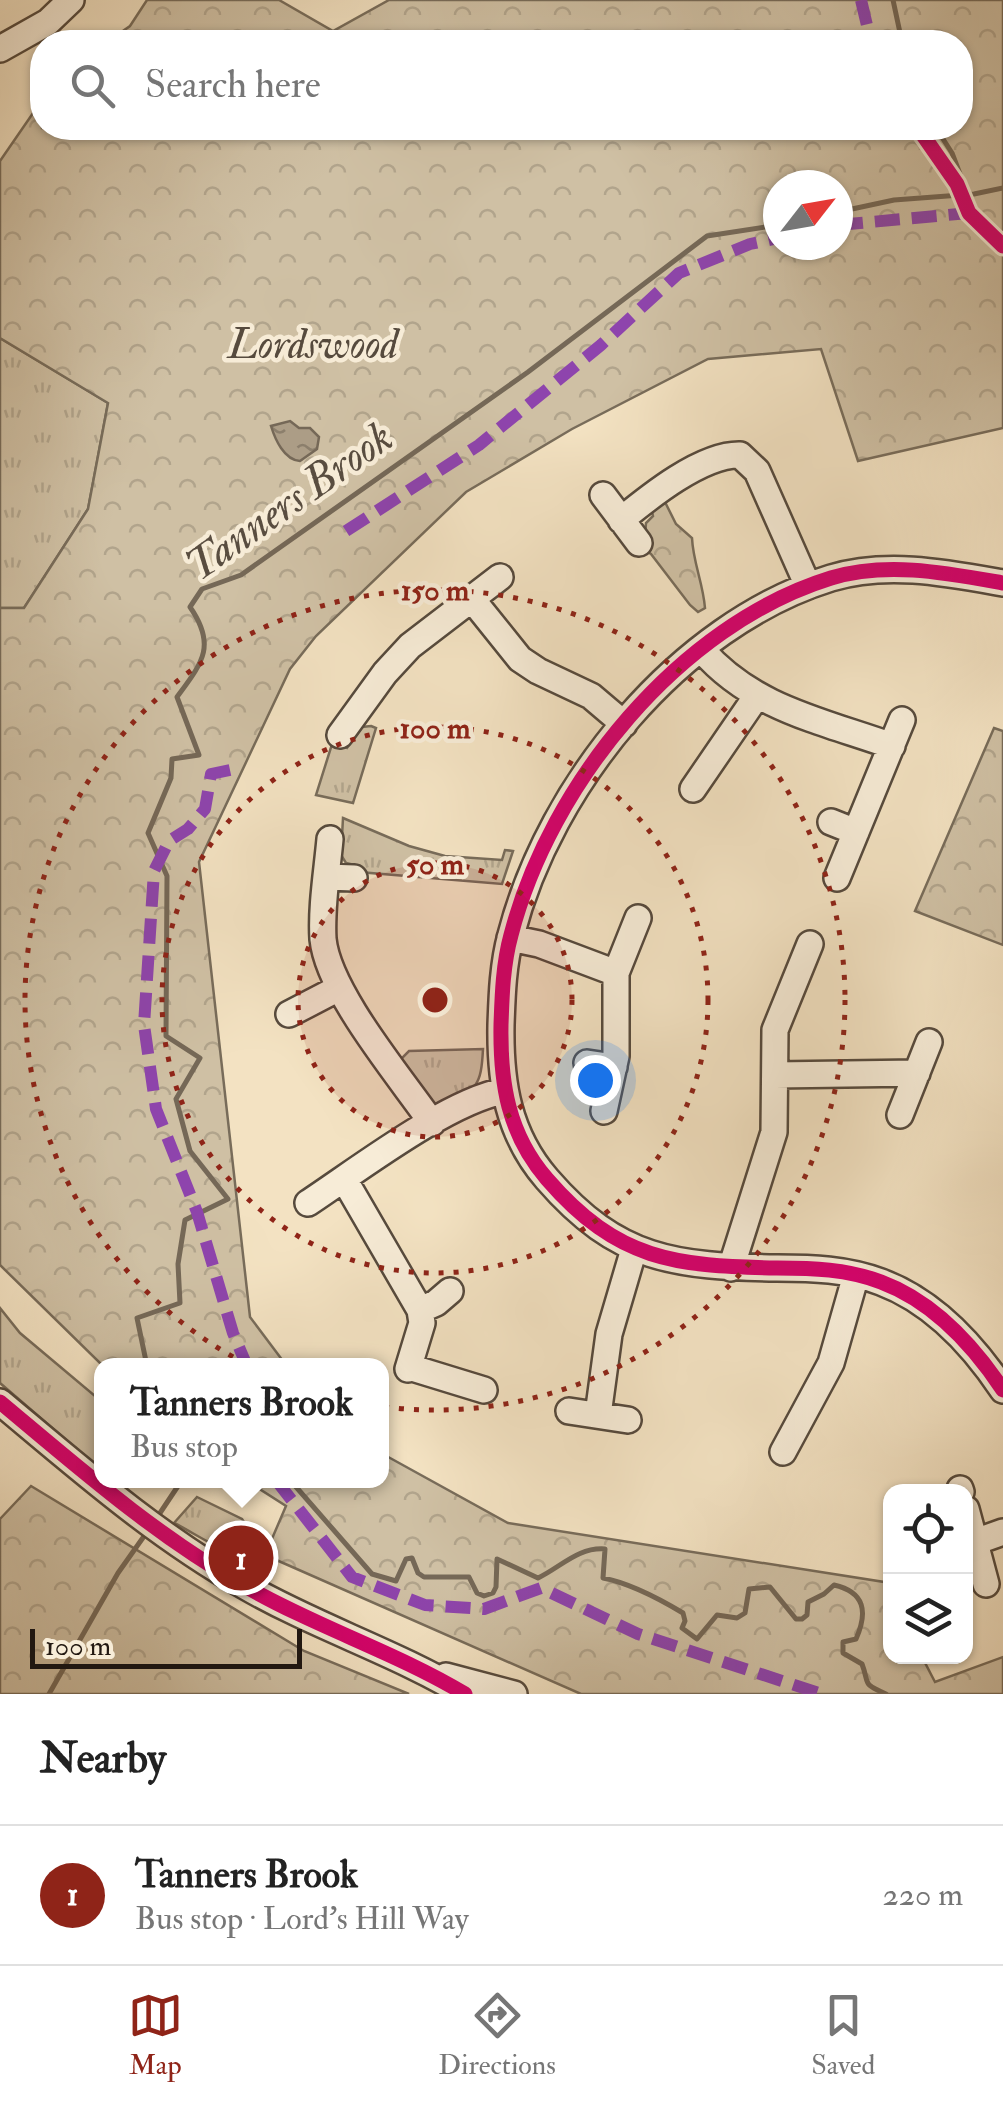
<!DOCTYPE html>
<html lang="en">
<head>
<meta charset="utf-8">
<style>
  :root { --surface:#fff; --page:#f6f6f6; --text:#222; --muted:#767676; --line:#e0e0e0; --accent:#8f2418 }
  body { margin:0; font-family:"IM FELL Double Pica",serif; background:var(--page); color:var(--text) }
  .controls { position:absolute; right:30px; bottom:30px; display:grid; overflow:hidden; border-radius:20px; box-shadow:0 2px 8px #0004 }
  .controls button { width:90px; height:90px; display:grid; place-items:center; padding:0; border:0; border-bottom:2px solid var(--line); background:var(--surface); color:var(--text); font:50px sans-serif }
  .compass { position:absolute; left:763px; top:170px; width:90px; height:90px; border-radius:50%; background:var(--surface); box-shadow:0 2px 8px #0004; rotate:59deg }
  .scale { position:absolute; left:30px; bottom:25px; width:272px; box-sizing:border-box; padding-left:10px; border:5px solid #221811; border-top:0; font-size:28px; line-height:35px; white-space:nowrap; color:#221811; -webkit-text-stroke:8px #f7ecd7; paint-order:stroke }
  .you { position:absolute; left:595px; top:1080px; width:35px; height:35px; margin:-25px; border:8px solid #fff; border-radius:50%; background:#1a73e8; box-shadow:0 0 0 15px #1a73e833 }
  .badge { display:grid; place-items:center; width:65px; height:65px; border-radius:50%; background:var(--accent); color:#fff; font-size:32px; font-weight:700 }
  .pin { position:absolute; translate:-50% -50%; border:5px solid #fff; box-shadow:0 2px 10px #0006 }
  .popup { position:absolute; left:94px; top:1358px; width:295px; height:130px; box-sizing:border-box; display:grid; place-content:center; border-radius:20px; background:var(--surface); filter:drop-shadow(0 2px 8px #0005); font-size:32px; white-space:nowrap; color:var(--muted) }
  .popup b { font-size:38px; color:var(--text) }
  .popup::after { content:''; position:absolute; left:50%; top:100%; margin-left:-20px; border:20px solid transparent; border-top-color:var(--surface) }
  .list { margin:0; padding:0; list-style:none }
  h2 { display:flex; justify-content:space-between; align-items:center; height:130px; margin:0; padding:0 40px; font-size:42px }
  h2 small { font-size:32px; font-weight:400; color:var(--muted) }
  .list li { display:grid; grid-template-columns:65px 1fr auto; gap:30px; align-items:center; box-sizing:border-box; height:140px; padding:0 40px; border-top:2px solid var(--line) }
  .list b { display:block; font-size:38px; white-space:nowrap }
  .list p { margin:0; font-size:32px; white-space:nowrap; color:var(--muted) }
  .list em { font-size:32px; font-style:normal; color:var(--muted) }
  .icon { flex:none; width:55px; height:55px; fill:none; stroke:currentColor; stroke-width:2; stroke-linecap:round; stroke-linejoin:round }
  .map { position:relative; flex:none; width:1003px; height:1694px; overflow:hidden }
  .search { position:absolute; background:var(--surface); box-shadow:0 2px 8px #0004; left:30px; right:30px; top:30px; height:110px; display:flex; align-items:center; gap:25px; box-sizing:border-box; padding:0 35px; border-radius:40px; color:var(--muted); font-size:38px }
  .sheet { height:270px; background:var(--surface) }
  nav { display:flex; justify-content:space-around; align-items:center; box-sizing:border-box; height:140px; border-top:2px solid var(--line); background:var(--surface); font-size:28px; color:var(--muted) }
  nav a { display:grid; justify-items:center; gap:5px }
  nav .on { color:var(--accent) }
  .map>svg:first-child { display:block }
  .grass { fill:url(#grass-tufts); stroke:#786c5a; stroke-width:2.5 }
  .forest { fill:url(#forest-crowns); stroke:#786c5a; stroke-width:2.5; fill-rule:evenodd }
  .water { fill:url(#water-ripples); stroke:#756857; stroke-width:2.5 }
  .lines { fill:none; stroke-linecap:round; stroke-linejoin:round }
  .stream { stroke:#756857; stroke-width:5 }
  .minor-casing { stroke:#564a3d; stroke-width:30 }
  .minor { stroke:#f7ecd7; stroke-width:25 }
  .quiet { stroke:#8e44ad; stroke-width:12; stroke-dasharray:25 12; stroke-linecap:butt }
  .cycleway-casing { stroke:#f7ecd7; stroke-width:21 }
  .cycleway { stroke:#d6006c; stroke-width:15 }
  .ring { fill:none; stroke:#8f2418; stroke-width:5; stroke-dasharray:5 10 }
  .labels { text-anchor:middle; stroke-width:9; stroke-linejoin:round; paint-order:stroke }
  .park-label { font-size:42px; font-style:italic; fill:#564a3d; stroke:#f7ecd7 }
  .water-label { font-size:45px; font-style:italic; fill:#594d40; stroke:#f7ecd7 }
  .centre { fill:#8f2418; stroke:#f7ecd7; stroke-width:5 }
  .ring-label { font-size:30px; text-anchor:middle; font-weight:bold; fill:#8f2418; stroke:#f7ecd7; stroke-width:9; stroke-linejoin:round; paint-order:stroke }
</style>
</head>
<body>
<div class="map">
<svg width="1003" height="1694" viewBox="0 0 1003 1694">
  <defs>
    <pattern id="grass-tufts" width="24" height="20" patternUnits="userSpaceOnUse" patternTransform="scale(2.5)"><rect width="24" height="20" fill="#cfc0a4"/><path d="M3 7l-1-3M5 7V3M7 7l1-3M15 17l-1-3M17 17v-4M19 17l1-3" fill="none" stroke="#b1a48c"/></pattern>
    <pattern id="forest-crowns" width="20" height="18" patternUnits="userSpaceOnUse" patternTransform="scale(2.5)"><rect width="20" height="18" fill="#cfc0a4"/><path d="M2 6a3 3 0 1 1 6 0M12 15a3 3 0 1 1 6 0" fill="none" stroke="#b1a48c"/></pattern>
    <pattern id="water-ripples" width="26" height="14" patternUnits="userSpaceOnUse" patternTransform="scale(2.5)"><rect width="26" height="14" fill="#ac9d86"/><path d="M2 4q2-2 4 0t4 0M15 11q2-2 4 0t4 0" fill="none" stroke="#8c7f6c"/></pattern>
  </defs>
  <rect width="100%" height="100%" fill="#f3e2c2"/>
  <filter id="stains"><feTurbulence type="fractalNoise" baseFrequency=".002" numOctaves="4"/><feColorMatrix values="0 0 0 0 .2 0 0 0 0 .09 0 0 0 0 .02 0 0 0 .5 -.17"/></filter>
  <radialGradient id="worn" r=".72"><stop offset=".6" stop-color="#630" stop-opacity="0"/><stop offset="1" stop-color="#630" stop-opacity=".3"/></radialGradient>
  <path class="grass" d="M 0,338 L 108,403 L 88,509 L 24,608 L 0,608 Z
    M 371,726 L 376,728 L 353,803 L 316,795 L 333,741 L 347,748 L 362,727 Z
    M 343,818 L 409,846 L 445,856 L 502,860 L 505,850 L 513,851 L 502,884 L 359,872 L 359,866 L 346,863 L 341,855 Z
    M 483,1049 C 481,1089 476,1089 441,1107 L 434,1104 L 400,1060 L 409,1051 Z
    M 0,1308 L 20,1333 L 101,1401 L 101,1470 L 0,1383 Z
    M 197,1497 L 242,1519 L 251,1533 L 230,1551 C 209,1545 193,1532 174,1523 Z"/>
  <path class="forest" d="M 147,0 L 279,0 L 333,31 L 389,0 L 1003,0 L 1003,428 L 858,461 L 821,349 L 708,359 L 572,429 L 466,492 L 316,636 L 290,669 L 199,862 L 250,1317 L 286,1365 L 102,1365 L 0,1265 L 0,608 L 24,608 L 88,509 L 108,403 L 0,338 L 0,161 L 42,100 L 42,128 L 960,128 L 960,42 L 107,42 L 130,26 ZM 778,185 L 838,185 L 838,245 L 778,245 Z
    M 665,502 L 676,524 L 692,538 C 693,562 703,583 705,608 L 698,612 L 690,605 L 651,554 L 644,550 L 646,523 L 653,516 L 651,507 Z
    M 994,728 L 1003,731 L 1003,945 L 915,911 Z
    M 381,1453 L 508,1523 L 884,1582 L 890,1594 L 890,1656 L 922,1657 L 935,1682 L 1003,1657 L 1003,1694 L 581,1694 L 265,1555 L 286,1506 L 247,1481 L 381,1480 Z
    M 31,1486 L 304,1651 L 409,1694 L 0,1694 L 0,1519 Z"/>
  <path class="water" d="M 290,421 L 299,428 L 310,428 L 319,437 L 317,449 L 300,461 C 284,460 275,439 271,426 Z"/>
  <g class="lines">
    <path class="stream" d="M 893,0 L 902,42
      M 936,128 L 952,153 L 968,195
      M 838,212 L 894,200 L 974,194 L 1003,188
      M 147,1366 L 137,1318 L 180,1303 L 178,1264 L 185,1220 L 228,1199 L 190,1151 L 176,1099 L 200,1058 L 166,1036 L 167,876 L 148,833 L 171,778 L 172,759 L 199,755 L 177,697 C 202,663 217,646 190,607 L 202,589 L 241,575 L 528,372 L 707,236 L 778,225
      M 290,1480 L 372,1574 L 396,1581 L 406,1559 L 412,1558 L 418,1573 L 424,1577 L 469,1577 L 477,1593 L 484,1596 L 493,1593 L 496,1587 L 497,1559 L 538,1578 C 561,1567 578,1547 605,1549 L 603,1578 C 629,1583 658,1598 683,1613 L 685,1621 L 682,1628 L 697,1639 L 717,1615 L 737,1618 L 745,1613 L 749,1589 L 770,1587 L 796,1619 L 802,1619 L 807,1615 L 808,1602 L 824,1594 L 834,1585 C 865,1592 868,1612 856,1639 L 843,1642 L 843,1653 L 862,1664 C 870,1685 861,1683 886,1694
      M 156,1519 L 182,1480
      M 49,1694 L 118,1573 L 147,1532"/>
    <defs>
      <path id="minor" d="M 0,49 L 48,22 L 71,0
        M 603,495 L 639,543
        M 621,520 C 649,497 702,454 740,455 L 757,471 L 808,586
        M 1003,583 C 947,573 887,561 831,578 C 679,625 550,784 511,935 C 503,964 502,995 501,1025 C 500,1083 508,1134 547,1179 C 618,1261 675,1266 777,1268 C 812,1268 847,1269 881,1282 C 932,1301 973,1345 1003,1390
        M 471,598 L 520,659 L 538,671 L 591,696 L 624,724
        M 702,650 C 752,708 822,721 892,746
        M 340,735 L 385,673 L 410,646 L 500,577
        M 693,789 L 756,697
        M 831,822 L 856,832
        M 330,839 C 327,872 321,907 323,939 C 328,992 401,1078 432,1123
        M 327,877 L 354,878
        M 837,878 L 902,720
        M 510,938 L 539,944 L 616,973
        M 289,1014 L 339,988
        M 587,1063 L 614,1067
        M 775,1075 L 917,1073
        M 604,1111 L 616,1056 L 616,973 L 638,918
        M 900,1115 L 929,1042
        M 344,1179 L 420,1310 L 422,1323 L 408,1369
        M 308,1203 C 358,1170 448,1101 504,1091
        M 731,1268 L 774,1132 L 775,1030 L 810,944
        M 420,1310 L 436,1303 L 450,1291
        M 409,1367 L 484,1390
        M 0,1402 C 79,1468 155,1535 245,1586 C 316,1627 395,1652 465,1694
        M 569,1411 L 628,1420
        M 598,1415 L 609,1334 L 634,1249
        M 783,1452 L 831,1363 L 856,1275
        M 960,1489 L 961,1492
        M 966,1509 L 986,1584
        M 975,1542 L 1003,1532
        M 446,1676 L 514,1694"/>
    </defs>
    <use href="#minor" class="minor-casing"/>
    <use href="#minor" class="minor"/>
    <path class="quiet" d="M 861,0 L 871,42
      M 838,225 L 969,213
      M 346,531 L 479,445 L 601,345 L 679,273 L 750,244 L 778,238
      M 230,770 L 211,774 L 205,809 L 188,829 L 169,841 L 154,871 L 144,1025 L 156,1109 L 197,1212 L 233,1333 L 247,1366
      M 276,1480 L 352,1577 L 425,1605 L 484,1609 L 541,1588 L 638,1634 L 822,1694"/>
    <defs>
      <path id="cycleway" d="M 918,128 L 957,184 L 969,213 L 1003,246
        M 1003,583 C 947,573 887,561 831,578 C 679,625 550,784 511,935 C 503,964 502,995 501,1025 C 500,1083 508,1134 547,1179 C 618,1261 675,1266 777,1268 C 812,1268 847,1269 881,1282 C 932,1301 973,1345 1003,1390
        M 0,1402 C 79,1468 155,1535 245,1586 C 316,1627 395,1652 465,1694"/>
    </defs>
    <use href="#cycleway" class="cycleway-casing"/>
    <use href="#cycleway" class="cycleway"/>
  </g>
  <circle cx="435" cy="1000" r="137" fill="#8f2418" fill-opacity=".12"/>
  <g class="ring">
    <circle cx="435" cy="1000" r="137"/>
    <circle cx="435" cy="1000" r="273"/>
    <circle cx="435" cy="1000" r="410"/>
  </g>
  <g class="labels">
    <g class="park-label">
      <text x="313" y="358">Lordswood</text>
    </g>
    <g class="water-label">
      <text transform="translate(288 500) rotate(-35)" y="16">Tanners Brook</text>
    </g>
  </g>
  <circle cx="435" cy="1000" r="15" class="centre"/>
  <g class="ring-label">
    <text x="435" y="600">150 m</text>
    <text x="435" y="738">100 m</text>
    <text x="435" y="874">50 m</text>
  </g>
  <rect width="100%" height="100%" filter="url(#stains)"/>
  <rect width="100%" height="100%" fill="url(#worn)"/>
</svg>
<div class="controls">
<button><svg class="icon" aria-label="locate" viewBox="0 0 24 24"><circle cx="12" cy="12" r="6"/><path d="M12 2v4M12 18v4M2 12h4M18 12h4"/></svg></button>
<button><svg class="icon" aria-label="layers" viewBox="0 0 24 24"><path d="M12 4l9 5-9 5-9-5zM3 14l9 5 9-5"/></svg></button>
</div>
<svg class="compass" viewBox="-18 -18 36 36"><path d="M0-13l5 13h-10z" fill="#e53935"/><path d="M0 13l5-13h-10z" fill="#767676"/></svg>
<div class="scale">100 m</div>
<div class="you"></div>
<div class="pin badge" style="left:241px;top:1558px">1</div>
<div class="popup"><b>Tanners Brook</b>Bus stop</div>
<div class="search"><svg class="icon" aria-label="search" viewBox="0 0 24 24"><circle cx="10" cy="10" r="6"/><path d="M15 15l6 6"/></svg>Search here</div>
</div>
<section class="sheet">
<h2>Nearby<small></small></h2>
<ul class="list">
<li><span class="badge">1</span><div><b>Tanners Brook</b><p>Bus stop · Lord's Hill Way</p></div><em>220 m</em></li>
</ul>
</section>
<nav>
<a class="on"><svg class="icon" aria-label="map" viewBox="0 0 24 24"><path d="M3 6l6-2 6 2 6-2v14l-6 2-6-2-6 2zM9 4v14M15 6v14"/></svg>Map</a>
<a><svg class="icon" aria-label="directions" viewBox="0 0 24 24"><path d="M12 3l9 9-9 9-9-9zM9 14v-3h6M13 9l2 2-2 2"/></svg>Directions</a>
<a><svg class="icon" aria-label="saved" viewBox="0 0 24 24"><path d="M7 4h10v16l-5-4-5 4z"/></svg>Saved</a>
</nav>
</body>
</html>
